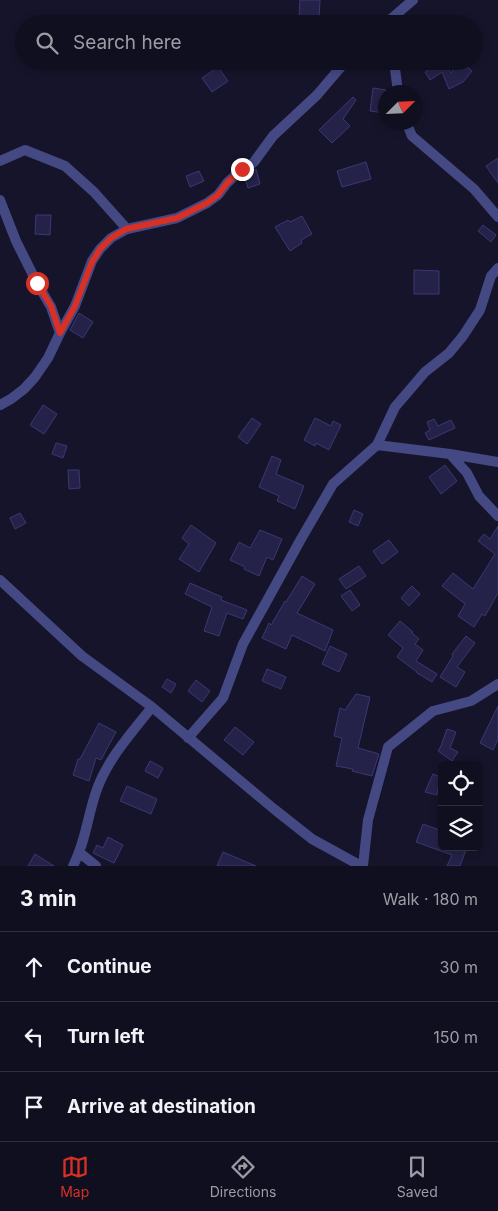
<!DOCTYPE html>
<html lang="en">
<head>
<meta charset="utf-8">
<style>
  :root { --surface:#100f20; --page:#1e1d2d; --text:#f1f3f6; --muted:#9c9ca5; --line:#302f3e; --accent:#d93025 }
  body { margin:0; font-family:Inter,sans-serif; background:var(--page); color:var(--text) }
  .controls { position:absolute; right:15px; bottom:15px; display:grid; overflow:hidden; border-radius:8px; box-shadow:0 2px 8px #0003 }
  .controls button { width:45px; height:45px; display:grid; place-items:center; padding:0; border:0; border-bottom:1px solid var(--line); background:var(--surface); color:var(--text); font:25px sans-serif }
  .compass { position:absolute; left:378px; top:85px; width:45px; height:45px; border-radius:50%; background:var(--surface); box-shadow:0 2px 8px #0003; rotate:66deg }
  .stop { position:absolute; width:15px; height:15px; margin:-11px; border:4px solid #d93025; border-radius:50%; background:#fff }
  .stop.end { background:#d93025; border-color:#fff; box-shadow:0 1px 5px #0008 }
  .list { margin:0; padding:0; list-style:none }
  h2 { display:flex; justify-content:space-between; align-items:center; height:65px; margin:0; padding:0 20px; font-size:21px }
  h2 small { font-size:16px; font-weight:400; color:var(--muted) }
  .list li { display:grid; grid-template-columns:32px 1fr auto; gap:15px; align-items:center; box-sizing:border-box; height:70px; padding:0 20px; border-top:1px solid var(--line) }
  .list b { display:block; font-size:19px; white-space:nowrap }
  .list em { font-size:16px; font-style:normal; color:var(--muted) }
  .icon { flex:none; width:28px; height:28px; fill:none; stroke:currentColor; stroke-width:2; stroke-linecap:round; stroke-linejoin:round }
  .map { position:relative; flex:none; width:498px; height:866px; overflow:hidden }
  .search { position:absolute; background:var(--surface); box-shadow:0 2px 8px #0003; left:15px; right:15px; top:15px; height:55px; display:flex; align-items:center; gap:12px; box-sizing:border-box; padding:0 18px; border-radius:28px; color:var(--muted); font-size:19px }
  .sheet { height:275px; background:var(--surface) }
  nav { display:flex; justify-content:space-around; align-items:center; box-sizing:border-box; height:70px; border-top:1px solid var(--line); background:var(--surface); font-size:14px; color:var(--muted) }
  nav a { display:grid; justify-items:center; gap:2px }
  nav .on { color:var(--accent) }
  .map>svg:first-child { display:block }
  .building { fill:#252249; stroke:#3c3772 }
  .lines { fill:none; stroke-linecap:round; stroke-linejoin:round }
  .minor { stroke:#444984; stroke-width:10 }
  .route { stroke:#d93025; stroke-width:6 }
</style>
</head>
<body>
<div class="map">
<svg width="498" height="866" viewBox="0 0 498 866">
  <rect width="100%" height="100%" fill="#15142a"/>
  <path class="building" d="M 300,0 L 320,0 L 319,19 L 299,18 Z
    M 440,61 L 443,61 L 451,73 L 460,61 L 472,71 L 463,82 L 449,89 L 442,72 L 430,80 L 425,72 Z
    M 218,67 L 228,81 L 212,92 L 202,78 Z
    M 373,88 L 386,90 L 384,113 L 370,111 Z
    M 353,97 L 356,100 L 343,119 L 350,126 L 332,143 L 319,130 Z
    M 498,158 L 498,183 L 486,166 Z
    M 366,162 L 371,179 L 342,187 L 337,171 Z
    M 256,169 L 260,184 L 248,188 L 244,176 Z
    M 199,171 L 204,181 L 190,187 L 186,176 Z
    M 36,215 L 51,215 L 50,235 L 35,234 Z
    M 302,216 L 312,234 L 301,240 L 302,243 L 290,251 L 275,227 L 288,220 L 290,222 Z
    M 483,225 L 496,235 L 491,242 L 478,231 Z
    M 414,270 L 439,271 L 439,294 L 414,294 Z
    M 79,313 L 93,322 L 83,338 L 70,330 Z
    M 43,405 L 57,414 L 44,434 L 30,425 Z
    M 252,418 L 261,424 L 247,444 L 238,437 Z
    M 315,418 L 331,426 L 333,421 L 341,425 L 329,450 L 316,443 L 315,446 L 304,440 Z
    M 434,419 L 438,426 L 451,420 L 455,428 L 429,440 L 425,433 L 430,430 L 427,422 Z
    M 56,443 L 67,446 L 63,458 L 52,454 Z
    M 272,456 L 281,460 L 276,474 L 304,486 L 295,509 L 277,501 L 279,496 L 259,487 Z
    M 445,465 L 457,481 L 441,494 L 429,477 Z
    M 68,470 L 79,470 L 80,488 L 69,489 Z
    M 354,510 L 363,514 L 358,526 L 349,522 Z
    M 20,513 L 26,523 L 15,529 L 10,518 Z
    M 191,525 L 216,543 L 199,572 L 179,559 L 189,544 L 182,538 Z
    M 498,526 L 498,593 L 485,616 L 482,614 L 474,627 L 458,616 L 465,604 L 442,586 L 453,573 L 473,589 L 495,554 L 478,541 L 484,534 L 490,539 Z
    M 260,530 L 282,539 L 273,560 L 267,557 L 259,576 L 244,569 L 245,567 L 230,560 L 239,542 L 250,548 Z
    M 389,540 L 398,552 L 382,564 L 373,551 Z
    M 359,566 L 366,576 L 346,589 L 339,579 Z
    M 302,576 L 315,584 L 297,613 L 333,630 L 325,651 L 292,635 L 286,649 L 262,638 L 269,623 L 271,625 L 285,601 L 286,602 Z
    M 190,583 L 222,597 L 221,600 L 247,610 L 243,619 L 227,613 L 219,636 L 204,631 L 212,607 L 185,594 Z
    M 412,586 L 420,594 L 409,606 L 401,598 Z
    M 350,590 L 360,605 L 352,611 L 341,596 Z
    M 400,621 L 413,632 L 412,633 L 419,639 L 415,644 L 423,650 L 416,661 L 437,674 L 432,682 L 417,673 L 417,672 L 397,657 L 403,648 L 388,635 Z
    M 466,636 L 475,643 L 457,667 L 465,672 L 456,687 L 440,677 L 453,656 L 452,654 Z
    M 330,646 L 347,654 L 339,672 L 322,664 Z
    M 267,669 L 286,677 L 281,689 L 262,681 Z
    M 167,679 L 176,684 L 171,693 L 162,687 Z
    M 196,680 L 210,691 L 202,702 L 188,691 Z
    M 356,694 L 370,697 L 358,748 L 379,754 L 372,776 L 352,771 L 353,769 L 336,766 L 342,738 L 334,736 L 340,708 L 345,710 Z
    M 498,706 L 498,739 L 493,750 L 480,743 Z
    M 99,723 L 116,732 L 101,760 L 96,758 L 89,781 L 73,775 L 78,759 L 80,759 Z
    M 235,727 L 254,742 L 243,755 L 224,740 Z
    M 447,729 L 456,732 L 450,748 L 458,752 L 452,761 L 438,751 L 441,746 Z
    M 150,761 L 163,768 L 158,778 L 145,771 Z
    M 433,774 L 440,777 L 437,795 L 425,792 Z
    M 127,786 L 157,799 L 151,814 L 120,801 Z
    M 423,824 L 442,831 L 442,847 L 467,847 L 460,866 L 447,866 L 452,855 L 416,842 Z
    M 108,837 L 123,845 L 114,863 L 93,853 L 97,845 L 103,848 Z
    M 223,852 L 256,866 L 217,866 Z
    M 35,854 L 54,866 L 28,866 Z"/>
  <g class="lines">
    <path class="minor" d="M 385,24 L 413,0
      M 394,61 L 398,92
      M 406,122 L 412,136 L 474,189 L 498,217
      M 0,161 L 25,150 L 65,166 L 94,192 L 127,229
      M 0,200 L 16,241 L 37,283 L 51,307 L 60,333
      M 0,405 L 11,399 L 24,389 L 35,377 L 48,358 L 60,333 L 75,306 L 92,261 L 100,249 L 111,238 L 127,229 L 177,218 L 207,203 L 218,195 L 227,183 L 242,169 L 246,168 L 254,162 L 273,136 L 317,95 L 346,61
      M 377,445 L 450,454 L 467,473 L 479,496 L 498,516
      M 450,454 L 498,462
      M 0,580 L 82,656 L 152,707 L 274,809 L 312,839 L 361,866
      M 188,738 L 223,698 L 243,644 L 301,539 L 333,484 L 377,445 L 395,407 L 425,372 L 449,353 L 463,336 L 480,310 L 491,276 L 498,268
      M 80,853 L 96,866
      M 73,866 C 85,843 87,820 95,795 C 105,762 130,735 152,707
      M 363,866 L 368,820 L 388,747 L 433,711 L 471,701 L 498,684"/>
  </g>
  <g class="lines">
    <path class="route" d="M 37,283 L 51,306 L 60,333 L 75,306 L 92,262 L 100,249 L 111,238 L 126,229 L 177,218 L 207,203 L 218,195 L 227,183 L 242,169"/>
  </g>
</svg>
<div class="controls">
<button><svg class="icon" aria-label="locate" viewBox="0 0 24 24"><circle cx="12" cy="12" r="6"/><path d="M12 2v4M12 18v4M2 12h4M18 12h4"/></svg></button>
<button><svg class="icon" aria-label="layers" viewBox="0 0 24 24"><path d="M12 4l9 5-9 5-9-5zM3 14l9 5 9-5"/></svg></button>
</div>
<svg class="compass" viewBox="-18 -18 36 36"><path d="M0-13l5 13h-10z" fill="#e53935"/><path d="M0 13l5-13h-10z" fill="#9c9ca5"/></svg>
<div class="stop" style="left:37px;top:283px"></div>
<div class="stop end" style="left:242px;top:169px"></div>
<div class="search"><svg class="icon" aria-label="search" viewBox="0 0 24 24"><circle cx="10" cy="10" r="6"/><path d="M15 15l6 6"/></svg>Search here</div>
</div>
<section class="sheet">
<h2>3 min<small>Walk · 180 m</small></h2>
<ul class="list">
<li><svg class="icon" aria-label="ahead" viewBox="0 0 24 24"><path d="M12 20V5M6 11l6-6 6 6"/></svg><div><b>Continue</b></div><em>30 m</em></li>
<li><svg class="icon" aria-label="left" viewBox="0 0 24 24"><path d="M17 20v-9H6M10 6l-5 5 5 5"/></svg><div><b>Turn left</b></div><em>150 m</em></li>
<li><svg class="icon" aria-label="arrive" viewBox="0 0 24 24"><path d="M6 21V4h12l-3 4 3 4H6"/></svg><div><b>Arrive at destination</b></div></li>
</ul>
</section>
<nav>
<a class="on"><svg class="icon" aria-label="map" viewBox="0 0 24 24"><path d="M3 6l6-2 6 2 6-2v14l-6 2-6-2-6 2zM9 4v14M15 6v14"/></svg>Map</a>
<a><svg class="icon" aria-label="directions" viewBox="0 0 24 24"><path d="M12 3l9 9-9 9-9-9zM9 14v-3h6M13 9l2 2-2 2"/></svg>Directions</a>
<a><svg class="icon" aria-label="saved" viewBox="0 0 24 24"><path d="M7 4h10v16l-5-4-5 4z"/></svg>Saved</a>
</nav>
</body>
</html>
